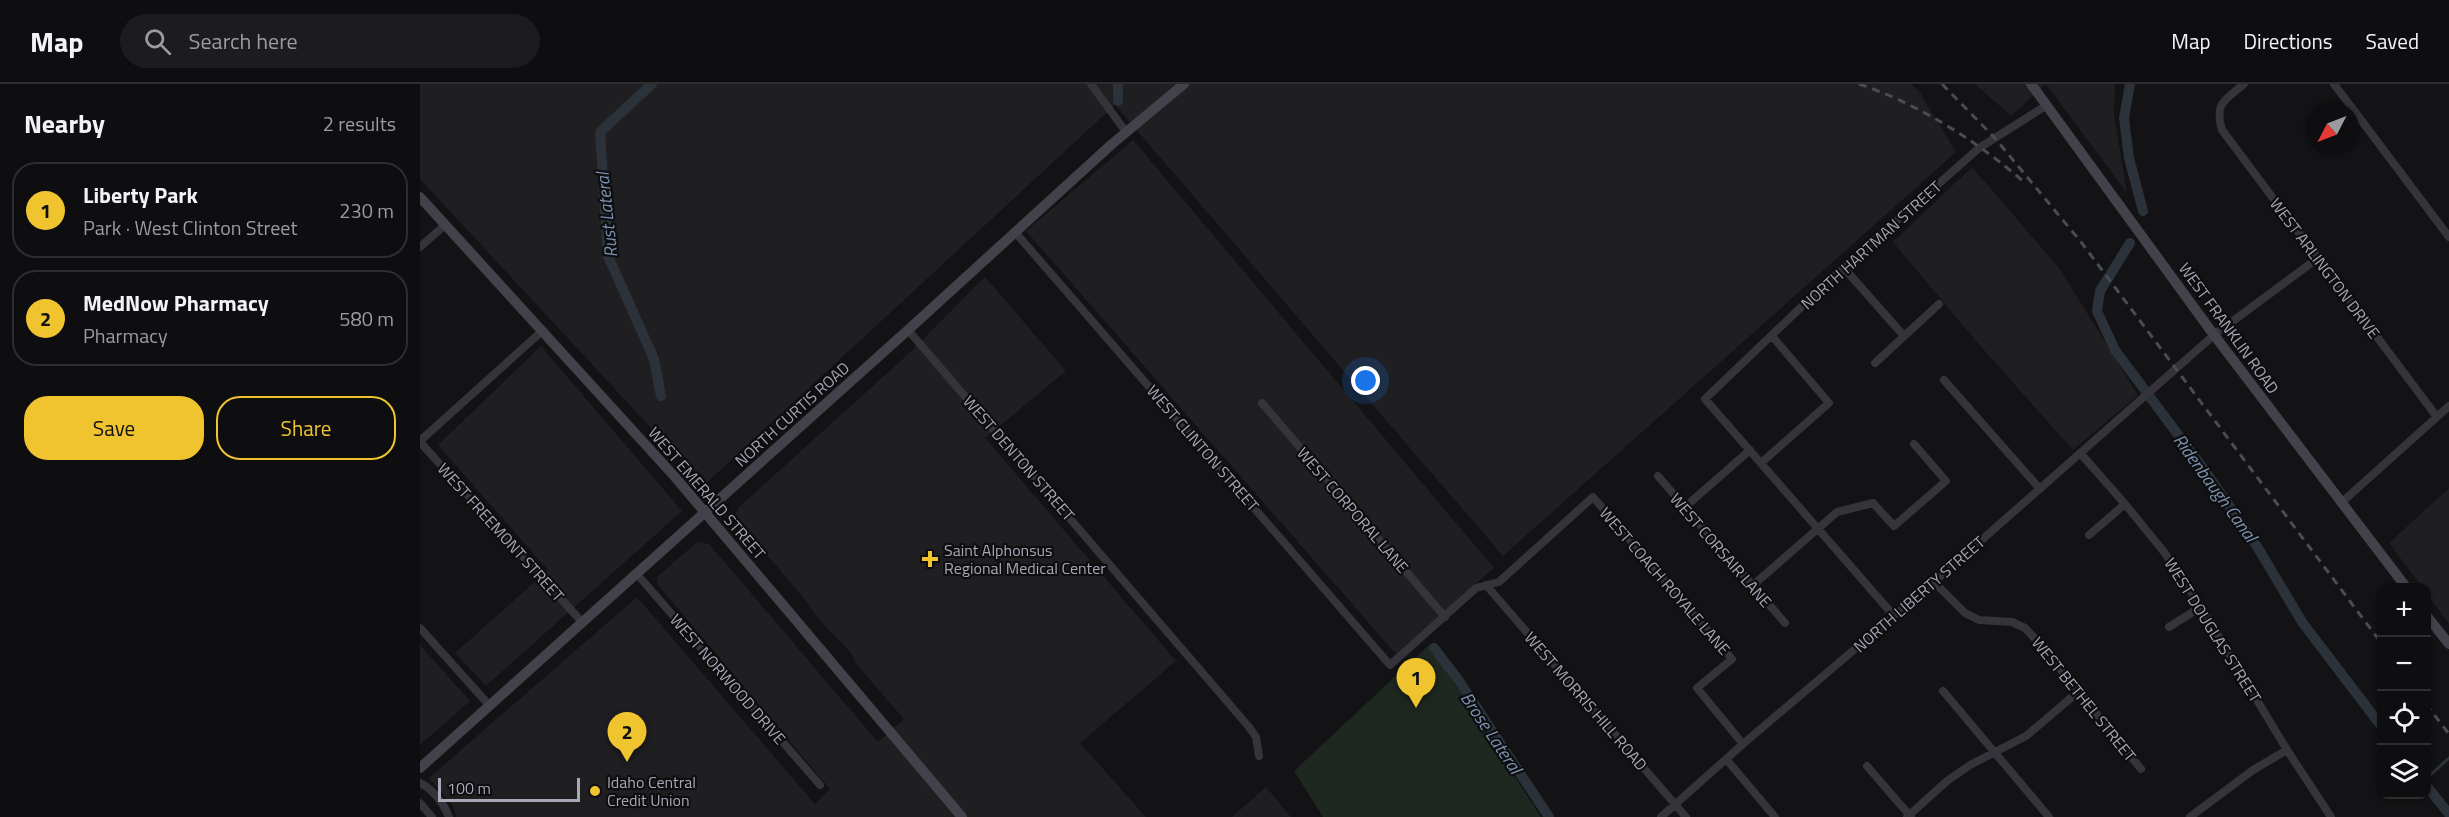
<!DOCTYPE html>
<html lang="en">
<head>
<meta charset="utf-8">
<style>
  :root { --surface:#0e0e10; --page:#1c1c1e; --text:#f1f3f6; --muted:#9b9c9f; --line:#2e2e30; --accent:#f0c42f }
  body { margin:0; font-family:"Titillium Web",sans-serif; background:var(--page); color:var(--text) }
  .controls { position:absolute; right:18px; bottom:18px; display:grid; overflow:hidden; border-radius:12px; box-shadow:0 2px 4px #0004 }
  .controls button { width:54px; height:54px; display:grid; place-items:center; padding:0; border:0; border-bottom:2px solid var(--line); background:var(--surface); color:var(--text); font:30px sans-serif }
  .compass { position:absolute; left:1885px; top:18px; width:54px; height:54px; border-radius:50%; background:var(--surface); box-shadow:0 2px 4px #0004; rotate:228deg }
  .scale { position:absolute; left:18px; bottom:15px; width:142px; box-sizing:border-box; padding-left:6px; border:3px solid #a5a8b5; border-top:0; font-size:16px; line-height:21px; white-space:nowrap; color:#a5a8b5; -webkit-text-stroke:4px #0e0e10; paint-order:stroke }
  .you { position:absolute; left:946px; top:297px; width:21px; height:21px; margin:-15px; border:4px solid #fff; border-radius:50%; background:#1a73e8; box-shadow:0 0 0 9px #1a73e833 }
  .badge { display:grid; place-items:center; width:39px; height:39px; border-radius:50%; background:var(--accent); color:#111; font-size:20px; font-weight:700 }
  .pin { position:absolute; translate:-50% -50px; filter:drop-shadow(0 2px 3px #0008) }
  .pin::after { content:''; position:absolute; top:32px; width:21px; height:18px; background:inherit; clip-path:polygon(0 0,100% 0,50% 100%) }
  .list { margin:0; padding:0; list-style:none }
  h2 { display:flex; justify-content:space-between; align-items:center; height:78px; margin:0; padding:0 24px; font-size:26px }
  h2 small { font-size:20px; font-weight:400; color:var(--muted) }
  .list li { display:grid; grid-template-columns:39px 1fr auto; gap:18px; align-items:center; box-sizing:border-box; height:96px; margin:0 12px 12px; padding:0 12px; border:2px solid var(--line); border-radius:24px }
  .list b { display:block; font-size:22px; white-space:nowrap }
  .list p { margin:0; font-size:20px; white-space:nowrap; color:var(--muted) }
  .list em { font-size:20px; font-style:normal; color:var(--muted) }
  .actions { display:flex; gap:12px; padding:18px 24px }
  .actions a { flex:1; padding:14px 0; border:2px solid var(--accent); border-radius:24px; text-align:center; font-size:21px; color:var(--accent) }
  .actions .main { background:var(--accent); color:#111 }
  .icon { flex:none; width:33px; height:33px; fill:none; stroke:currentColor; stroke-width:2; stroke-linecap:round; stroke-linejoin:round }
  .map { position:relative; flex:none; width:2029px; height:733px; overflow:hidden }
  header { display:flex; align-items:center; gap:36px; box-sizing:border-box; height:84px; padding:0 30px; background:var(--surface); border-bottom:2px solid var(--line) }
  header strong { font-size:28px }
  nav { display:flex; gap:33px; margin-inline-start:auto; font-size:21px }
  .search { width:420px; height:54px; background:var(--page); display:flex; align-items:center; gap:15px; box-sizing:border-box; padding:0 21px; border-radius:33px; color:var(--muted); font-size:22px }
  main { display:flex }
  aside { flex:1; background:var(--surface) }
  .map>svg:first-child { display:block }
  .built { fill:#1f1f22 }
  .green { fill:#1f2721 }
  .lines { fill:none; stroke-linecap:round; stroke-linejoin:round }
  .stream { stroke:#2b323a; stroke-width:3 }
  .canal { stroke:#2b323a; stroke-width:10 }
  .street { stroke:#34343a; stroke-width:8 }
  .secondary { stroke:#42434a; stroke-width:10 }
  .rail { stroke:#4b4c53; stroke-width:3; stroke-dasharray:8 6; stroke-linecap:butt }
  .poi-dot { fill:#f0c42f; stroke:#0e0e10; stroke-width:2 }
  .labels { text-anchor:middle; stroke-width:4.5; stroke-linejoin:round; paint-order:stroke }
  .street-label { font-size:16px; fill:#a5a8b5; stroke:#0e0e10 }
  .poi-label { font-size:16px; fill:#a5a8b5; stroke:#0e0e10; text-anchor:start }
  .water-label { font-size:18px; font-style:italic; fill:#7b92b0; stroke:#0e0e10 }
</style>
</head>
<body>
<header>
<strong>Map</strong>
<div class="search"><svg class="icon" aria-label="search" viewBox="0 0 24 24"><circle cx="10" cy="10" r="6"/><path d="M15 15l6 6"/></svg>Search here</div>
<nav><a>Map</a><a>Directions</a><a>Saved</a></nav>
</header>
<main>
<aside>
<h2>Nearby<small>2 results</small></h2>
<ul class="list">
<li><span class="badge">1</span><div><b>Liberty Park</b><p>Park · West Clinton Street</p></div><em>230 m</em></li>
<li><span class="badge">2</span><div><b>MedNow Pharmacy</b><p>Pharmacy</p></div><em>580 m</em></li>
</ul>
<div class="actions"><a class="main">Save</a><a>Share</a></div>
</aside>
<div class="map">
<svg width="2029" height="733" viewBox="0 0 2029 733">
  <rect width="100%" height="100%" fill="#131315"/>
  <path class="built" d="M 0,0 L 1491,0 L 1499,7 L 1536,68 L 1083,472 L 695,21 L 284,401 L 0,95 Z
    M 1555,0 L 1695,0 L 1694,30 L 1707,109 L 1626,0 L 1591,32 Z
    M 713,56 L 1074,484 L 976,570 L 606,147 Z
    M 1552,83 L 1639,184 L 1718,311 L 1653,366 L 1557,258 L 1473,158 Z
    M 565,193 L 646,287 L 565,354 L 756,577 L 660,659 L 726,733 L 36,733 L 33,722 L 9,694 L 217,513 L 395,720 L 410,705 L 238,501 L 237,493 L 277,458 L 289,460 L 458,658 L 484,635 L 436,580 L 432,570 L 400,537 L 383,513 L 319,438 L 316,430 L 319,423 L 485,273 Z
    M 121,262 L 262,427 L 66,602 L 35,569 L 128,486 L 18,361 Z
    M 2029,404 L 2029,540 L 2007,510 L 2006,503 L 2002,503 L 1969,459 Z
    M 0,561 L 50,617 L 0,661 Z
    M 846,703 L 871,733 L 812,733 Z"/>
  <path class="green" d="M 1009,561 L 1121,733 L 903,733 L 874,687 Z"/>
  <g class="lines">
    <path class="stream" d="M 2006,695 L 2029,674"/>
    <path class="canal" d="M 232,0 L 180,48 L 188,172 L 234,275 L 241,312
      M 698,0 L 698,17
      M 1710,0 L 1704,34 L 1709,74 L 1723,127
      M 1710,159 L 1680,207 L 1677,227 L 1695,266 L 1788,391 L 1838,464 L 1882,538 L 1962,643
      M 1014,564 L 1037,594 L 1129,733
      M 2006,701 L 2029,730"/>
    <path class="street" d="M 671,0 L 706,48
      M 1824,0 C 1805,16 1794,19 1802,46 L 2017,333
      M 1914,0 L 2029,153
      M 595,148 L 970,581 L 1056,504 L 1079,498 L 1173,413 L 1312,575 L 1277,604 L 1323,660
      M 0,163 L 25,141
      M 1424,184 L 1484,252
      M 488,246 L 829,643 L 836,653 L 839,672
      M 1455,279 L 1519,220
      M 1524,296 L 1620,405
      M 842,319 L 1025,533
      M 0,357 L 121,248
      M 0,358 L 162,538
      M 1661,370 L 1705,420 L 1744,468 L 1781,523 L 1867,666 L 1911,733
      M 1341,379 L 1409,319 L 1352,252
      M 1238,392 L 1365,539
      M 1921,419 L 2029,322
      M 1265,423 L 1330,366
      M 1669,451 L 1705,420
      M 216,489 L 400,701
      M 1514,498 L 1545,529 L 1559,536 L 1592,538 L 1605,544 L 1621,561 L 1721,685
      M 1066,501 L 1266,733
      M 1332,502 L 1417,428 L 1453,419 L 1474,442 L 1526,397 L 1494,360
      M 1474,532 L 1285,315 L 1400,205 L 1559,64 L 1627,21
      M 1749,543 L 1781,523
      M 0,544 L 69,621
      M 1523,607 L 1629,733
      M 1306,675 L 1355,733
      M 1447,682 L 1491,733
      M 0,699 C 13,705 24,720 29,733
      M 0,719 L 12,733
      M 1241,733 L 1323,660 L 1514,498 L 1794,251 L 1898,174
      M 1487,733 L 1527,697 L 1550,681 L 1606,652 L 1659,607
      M 1770,733 L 1833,686 L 1867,666"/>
    <path class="secondary" d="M 1611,0 L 1794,251 L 1986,503
      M 0,113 L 255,393 L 542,733
      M 2006,531 L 2029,560
      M 0,684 L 488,246 L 692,60 L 764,0"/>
    <path class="rail" d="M 1439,0 C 1497,19 1560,59 1605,99
      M 1522,0 L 1574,53 L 1661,158 L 1962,560
      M 2006,620 L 2029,650"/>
  </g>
  <g class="poi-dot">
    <path d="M507 466h6v6h6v6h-6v6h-6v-6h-6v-6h6z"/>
    <circle cx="175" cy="707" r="6"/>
  </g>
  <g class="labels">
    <g class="street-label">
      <text transform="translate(1451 161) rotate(-42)" y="6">NORTH HARTMAN STREET</text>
      <text transform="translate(1905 184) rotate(53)" y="6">WEST ARLINGTON DRIVE</text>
      <text transform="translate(1809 244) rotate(54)" y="6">WEST FRANKLIN ROAD</text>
      <text transform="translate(372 330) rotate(-42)" y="6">NORTH CURTIS ROAD</text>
      <text transform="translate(783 364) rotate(49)" y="6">WEST CLINTON STREET</text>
      <text transform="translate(599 374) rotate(49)" y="6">WEST DENTON STREET</text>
      <text transform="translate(287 409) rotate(49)" y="6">WEST EMERALD STREET</text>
      <text transform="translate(933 426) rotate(49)" y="6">WEST CORPORAL LANE</text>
      <text transform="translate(81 448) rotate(48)" y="6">WEST FREEMONT STREET</text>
      <text transform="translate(1301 466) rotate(49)" y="6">WEST CORSAIR LANE</text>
      <text transform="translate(1245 497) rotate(49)" y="6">WEST COACH ROYALE LANE</text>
      <text transform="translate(1499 510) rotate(-41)" y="6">NORTH LIBERTY STREET</text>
      <text transform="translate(1793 546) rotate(58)" y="6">WEST DOUGLAS STREET</text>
      <text transform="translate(308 595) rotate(49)" y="6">WEST NORWOOD DRIVE</text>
      <text transform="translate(1664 615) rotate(51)" y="6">WEST BETHEL STREET</text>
      <text transform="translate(1166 617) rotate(49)" y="6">WEST MORRIS HILL ROAD</text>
    </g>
    <g class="poi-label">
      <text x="524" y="472">Saint Alphonsus<tspan x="524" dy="18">Regional Medical Center</tspan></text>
      <text x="187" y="704">Idaho Central<tspan x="187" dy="18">Credit Union</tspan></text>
    </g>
    <g class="water-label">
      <text transform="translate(187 131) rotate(-96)" y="6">Rust Lateral</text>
      <text transform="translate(1795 404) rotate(54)" y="6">Ridenbaugh Canal</text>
      <text transform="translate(1071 649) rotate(56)" y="6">Brose Lateral</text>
    </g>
  </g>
</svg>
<div class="controls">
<button>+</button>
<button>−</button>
<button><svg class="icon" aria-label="locate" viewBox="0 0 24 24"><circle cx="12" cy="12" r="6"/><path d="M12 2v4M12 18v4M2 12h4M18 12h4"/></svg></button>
<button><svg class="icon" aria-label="layers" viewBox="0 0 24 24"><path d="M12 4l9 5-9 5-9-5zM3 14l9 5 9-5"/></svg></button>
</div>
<svg class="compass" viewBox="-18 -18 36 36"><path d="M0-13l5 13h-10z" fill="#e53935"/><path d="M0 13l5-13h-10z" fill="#9b9c9f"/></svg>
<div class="scale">100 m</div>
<div class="you"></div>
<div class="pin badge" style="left:996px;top:624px">1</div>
<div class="pin badge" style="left:207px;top:678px">2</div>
</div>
</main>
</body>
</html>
